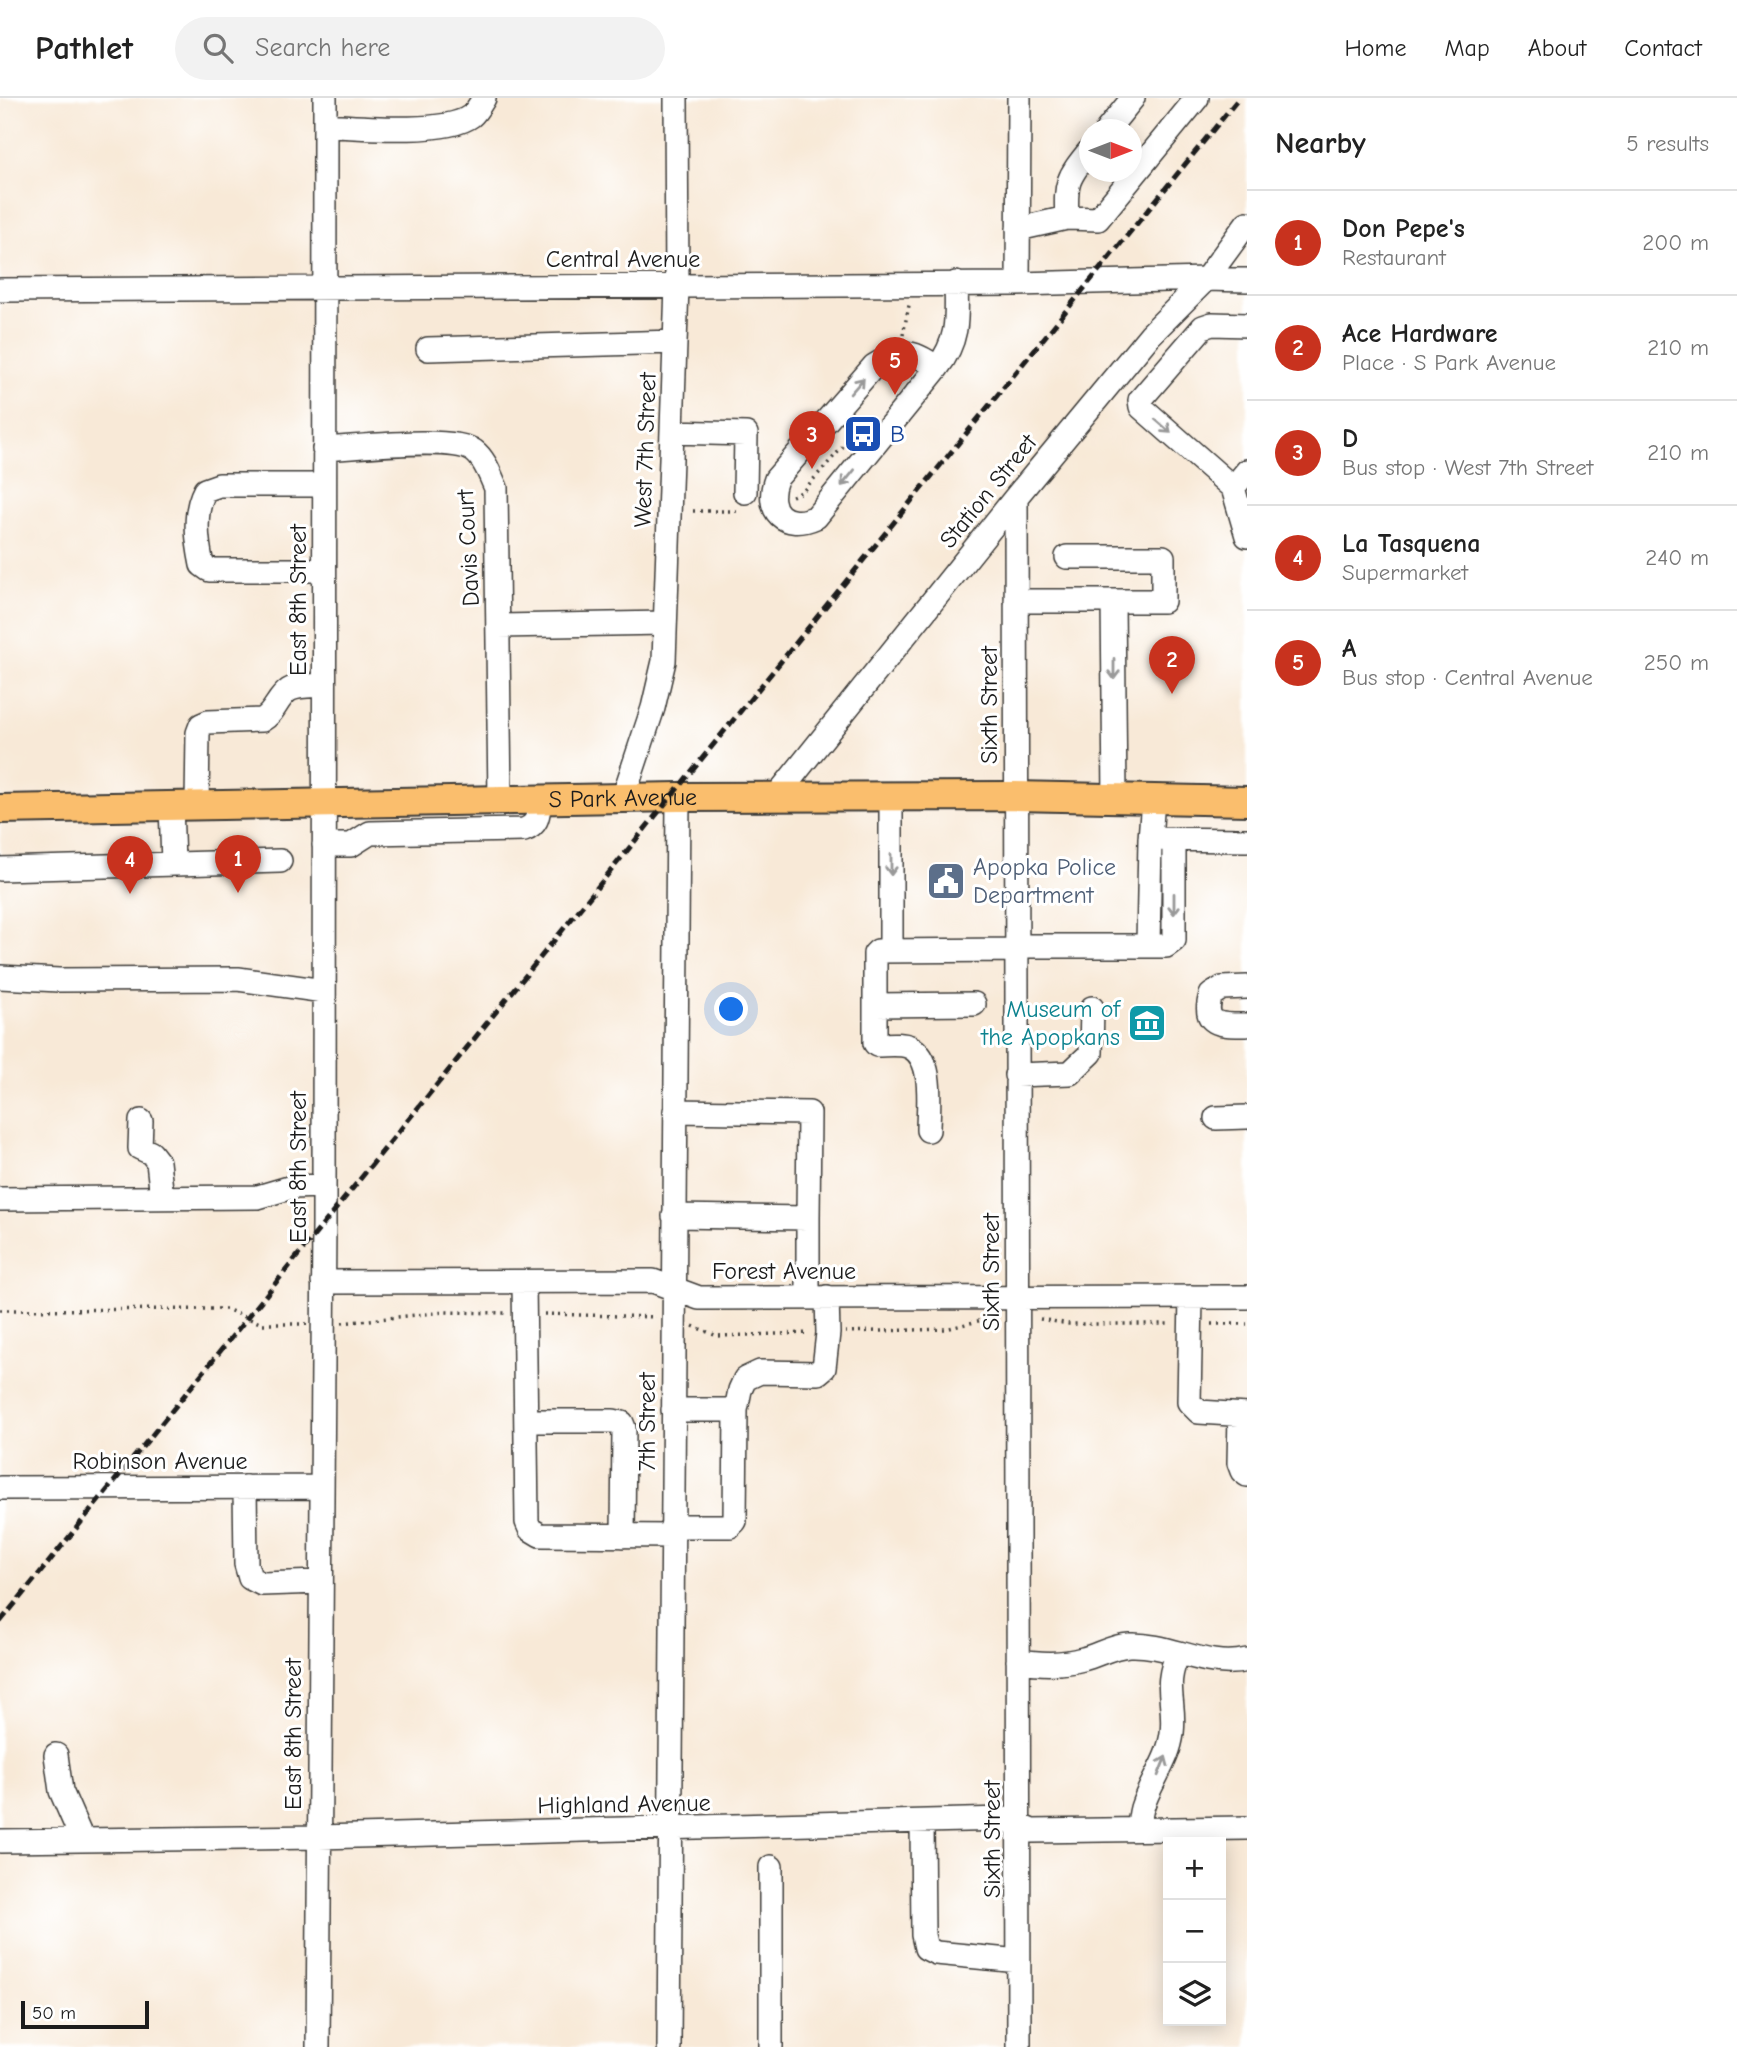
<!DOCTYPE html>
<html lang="en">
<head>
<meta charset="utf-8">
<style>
  :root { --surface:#fff; --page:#f2f2f2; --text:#222; --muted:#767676; --line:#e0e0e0; --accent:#c8321e }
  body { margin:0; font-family:"Comic Neue",sans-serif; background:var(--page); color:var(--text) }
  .controls { position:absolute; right:21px; bottom:21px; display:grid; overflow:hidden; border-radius:0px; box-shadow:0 4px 18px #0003 }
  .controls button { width:63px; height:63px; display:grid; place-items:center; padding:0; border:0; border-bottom:2px solid var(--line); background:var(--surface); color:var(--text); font:35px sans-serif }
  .compass { position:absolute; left:1079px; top:21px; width:63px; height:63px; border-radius:50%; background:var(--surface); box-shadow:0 4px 18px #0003; rotate:90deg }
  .scale { position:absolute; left:21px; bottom:18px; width:128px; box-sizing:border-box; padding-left:7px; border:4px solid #1c1c1c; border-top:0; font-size:19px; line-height:24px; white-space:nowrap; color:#1c1c1c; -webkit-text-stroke:5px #fff; paint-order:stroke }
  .you { position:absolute; left:732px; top:912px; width:24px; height:24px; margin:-18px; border:5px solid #fff; border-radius:50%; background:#1a73e8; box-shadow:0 0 0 10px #1a73e833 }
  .badge { display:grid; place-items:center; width:46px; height:46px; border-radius:50%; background:var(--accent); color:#fff; font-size:23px; font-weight:700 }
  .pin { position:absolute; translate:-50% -58px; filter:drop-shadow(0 2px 4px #0008) }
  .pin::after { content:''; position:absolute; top:37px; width:24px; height:21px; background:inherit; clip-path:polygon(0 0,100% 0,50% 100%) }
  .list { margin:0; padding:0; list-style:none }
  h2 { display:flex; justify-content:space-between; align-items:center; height:91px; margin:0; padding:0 28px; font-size:30px }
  h2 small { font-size:23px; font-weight:400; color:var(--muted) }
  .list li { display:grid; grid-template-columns:46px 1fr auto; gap:21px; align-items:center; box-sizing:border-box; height:105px; padding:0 28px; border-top:2px solid var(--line) }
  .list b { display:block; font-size:26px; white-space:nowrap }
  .list p { margin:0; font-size:23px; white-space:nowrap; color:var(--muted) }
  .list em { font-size:23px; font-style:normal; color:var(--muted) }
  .icon { flex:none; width:38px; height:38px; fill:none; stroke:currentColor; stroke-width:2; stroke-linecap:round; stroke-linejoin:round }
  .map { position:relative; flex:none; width:1247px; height:1949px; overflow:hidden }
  header { display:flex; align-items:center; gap:42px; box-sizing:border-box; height:98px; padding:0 35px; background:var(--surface); border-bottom:2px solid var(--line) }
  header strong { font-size:33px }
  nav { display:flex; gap:38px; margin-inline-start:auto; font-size:24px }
  .search { width:490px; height:63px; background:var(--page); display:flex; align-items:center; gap:18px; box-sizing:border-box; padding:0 24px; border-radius:38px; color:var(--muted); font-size:26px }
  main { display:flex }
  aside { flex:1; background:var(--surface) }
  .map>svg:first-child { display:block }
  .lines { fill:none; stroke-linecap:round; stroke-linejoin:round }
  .minor-casing { stroke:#3d3b38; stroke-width:26 }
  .major-casing { stroke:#3d3b38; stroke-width:32 }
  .path { stroke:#3d3b38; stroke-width:3.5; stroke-dasharray:2 5; stroke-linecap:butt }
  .minor { stroke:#fff; stroke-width:23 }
  .major { stroke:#fabe6d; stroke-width:28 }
  .rail { stroke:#1c1c1c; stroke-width:5; stroke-dasharray:10 5; stroke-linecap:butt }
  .oneway { stroke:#999 }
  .labels { text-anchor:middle; stroke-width:6; stroke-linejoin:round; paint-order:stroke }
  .street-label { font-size:24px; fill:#1c1c1c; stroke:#fff }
  .transit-label { font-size:24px; fill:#164399; stroke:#fff; text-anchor:start }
  .service-label { font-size:24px; fill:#4e5e75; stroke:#fff; text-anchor:start }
  .culture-label { font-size:24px; fill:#0d838f; stroke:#fff; text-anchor:end }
</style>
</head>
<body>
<header>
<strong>Pathlet</strong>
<div class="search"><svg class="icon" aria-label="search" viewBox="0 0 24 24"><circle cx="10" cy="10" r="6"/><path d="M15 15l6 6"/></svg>Search here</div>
<nav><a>Home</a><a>Map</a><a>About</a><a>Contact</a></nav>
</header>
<main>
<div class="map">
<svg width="1247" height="1949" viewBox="0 0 1247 1949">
  <rect width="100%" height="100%" fill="#fff"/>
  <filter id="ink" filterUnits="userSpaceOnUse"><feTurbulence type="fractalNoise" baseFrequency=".0143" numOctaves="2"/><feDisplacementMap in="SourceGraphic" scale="14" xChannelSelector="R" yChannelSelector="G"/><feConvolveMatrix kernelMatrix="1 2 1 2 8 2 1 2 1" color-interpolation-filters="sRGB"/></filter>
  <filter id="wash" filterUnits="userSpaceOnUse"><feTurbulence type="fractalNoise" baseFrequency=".00686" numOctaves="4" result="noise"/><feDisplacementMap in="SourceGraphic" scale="28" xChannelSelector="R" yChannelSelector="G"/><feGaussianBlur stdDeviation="1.57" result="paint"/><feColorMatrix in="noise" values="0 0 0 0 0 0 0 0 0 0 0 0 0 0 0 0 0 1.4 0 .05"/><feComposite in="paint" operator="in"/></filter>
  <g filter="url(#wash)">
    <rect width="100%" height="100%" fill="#f8e9d7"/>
  </g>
  <g filter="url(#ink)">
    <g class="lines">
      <defs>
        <path id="minor" d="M 325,27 C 358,29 446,37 471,18 C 476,14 481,5 484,0
          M 1107,32 L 1133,0
          M 1067,120 C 1065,85 1067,80 1090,52
          M 1018,131 L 1067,120 L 1098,121 L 1197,0
          M 1018,186 L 1019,0
          M 0,192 L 1018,186 L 1206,181 L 1247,182
          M 1247,227 L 1212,226 L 1203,229 L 1140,302 L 1141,309 L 1233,390 L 1247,373
          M 428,251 L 675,244
          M 937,270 C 912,251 901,251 874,268 L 776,381 C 764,413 785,433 816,419 L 937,270 C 959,242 957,220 956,185
          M 672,334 L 746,336 L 745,394
          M 324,351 C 353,350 453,337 474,353 C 485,361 490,377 496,390 L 500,702
          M 324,387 L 219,387 L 205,392 C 193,414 197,443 202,467 L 209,472 L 324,472
          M 1233,390 L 1247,438
          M 1016,399 L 1019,1949
          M 1016,503 L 1163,503 L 1163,459 L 1067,459
          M 1113,503 L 1115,700
          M 498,528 L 665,525
          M 623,700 L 653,610 L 664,563 L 677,188 L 676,0
          M 775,700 L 1016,399 L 1150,237 L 1206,181 L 1247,125
          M 1153,701 L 1150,741 L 1247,742
          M 171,707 L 173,765
          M 197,707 L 198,635 L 201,627 L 208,624 L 262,622 C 275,615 277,600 289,592 C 298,587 314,588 324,587
          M 324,747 L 351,747 L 370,735 L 524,732 C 539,727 538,715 540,702
          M 0,771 L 280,763
          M 1148,847 L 1150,741
          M 1016,848 L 1166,848 L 1174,842 L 1174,741
          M 891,853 L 891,699
          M 0,879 L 59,882 L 238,881 L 324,893
          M 1247,889 L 1222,890 L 1211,897 C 1201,929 1223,927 1247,927
          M 875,907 L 974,906
          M 1016,977 L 1070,975 L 1091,955 L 1092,910
          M 675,1013 L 809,1015 L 808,1120
          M 1216,1020 L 1247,1019
          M 141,1023 L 140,1050 L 151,1055 L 158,1064 L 162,1100
          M 928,1032 C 928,1009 935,961 910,949 C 901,945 887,947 877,947 L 875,945 L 875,856 L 878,853 L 1016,852
          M 0,1101 L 258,1099 L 292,1089 L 324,1088
          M 674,1118 L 808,1120 L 808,1199
          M 323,1184 L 653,1183 L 699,1200 L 1247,1199
          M 524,1184 L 527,1424 L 530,1431 L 540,1437 L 672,1438
          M 1191,1199 L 1189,1304 L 1199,1314 L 1247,1317
          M 673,1312 L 736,1312
          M 1240,1317 L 1239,1365 L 1242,1373 L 1247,1377
          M 526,1323 L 613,1323 L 622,1325 L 624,1330 L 623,1438
          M 245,1389 L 246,1466 L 250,1480 L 262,1486 L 320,1484
          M 0,1390 L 321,1389
          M 672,1428 L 730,1428 L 735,1423 L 736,1312 L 740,1292 L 745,1281 L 760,1274 L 818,1275 L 824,1270 L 828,1235 L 827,1199
          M 1018,1563 C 1041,1566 1060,1567 1083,1561 C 1098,1557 1113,1548 1129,1547 C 1170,1545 1207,1572 1247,1562
          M 56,1657 L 61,1693 L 82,1741
          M 922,1724 L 923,1837 L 926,1850 L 936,1855 L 1019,1863
          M 1138,1731 C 1140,1724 1140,1717 1142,1710 C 1150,1684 1169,1662 1172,1635 C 1176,1603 1162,1587 1179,1555
          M 0,1743 L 319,1739 L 1004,1721 L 1032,1733 L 1247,1730
          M 318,1949 L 324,1125 L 325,0
          M 669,1949 L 678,699
          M 771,1949 L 771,1769"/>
        <g id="major">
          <path id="s1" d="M 0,711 L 678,699 L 1015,698 L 1247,703"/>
        </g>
      </defs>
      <use href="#minor" class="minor-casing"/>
      <use href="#major" class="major-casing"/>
      <path class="path" d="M 903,237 L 909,207
        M 792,398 L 802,394 L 867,322
        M 693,413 L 738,413
        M 0,1212 L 226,1211 L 262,1226 L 307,1226
        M 544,1216 L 656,1219
        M 1040,1221 L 1069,1226 L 1171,1226
        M 342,1225 L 445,1214 L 505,1215
        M 1211,1226 L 1247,1226
        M 693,1228 L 717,1238 L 809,1235
        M 845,1234 L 946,1231 L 990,1220"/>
      <use href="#minor" class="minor"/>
      <use href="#major" class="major"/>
      <path class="rail" d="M 0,1524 L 1239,0"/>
    </g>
    <defs><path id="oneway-shaft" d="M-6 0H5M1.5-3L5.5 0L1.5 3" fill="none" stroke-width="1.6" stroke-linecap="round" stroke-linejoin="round" transform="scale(1.75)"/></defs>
    <g class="oneway">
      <use href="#oneway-shaft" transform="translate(857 288) rotate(-49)"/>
      <use href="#oneway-shaft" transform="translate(1163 328) rotate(41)"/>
      <use href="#oneway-shaft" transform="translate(848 380) rotate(129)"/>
      <use href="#oneway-shaft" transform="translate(1114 571) rotate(90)"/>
      <use href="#oneway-shaft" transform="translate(891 767) rotate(90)"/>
      <use href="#oneway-shaft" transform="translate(1174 806) rotate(90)"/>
      <use href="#oneway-shaft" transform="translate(1162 1668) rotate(-68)"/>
    </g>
  </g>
  <defs>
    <symbol id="bus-square" viewBox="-11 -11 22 22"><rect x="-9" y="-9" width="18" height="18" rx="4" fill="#1a4fb4" stroke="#fff"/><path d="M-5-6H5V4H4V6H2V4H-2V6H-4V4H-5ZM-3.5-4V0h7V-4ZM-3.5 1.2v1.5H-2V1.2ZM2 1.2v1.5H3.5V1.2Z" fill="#fff"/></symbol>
    <symbol id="civic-square" viewBox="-11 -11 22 22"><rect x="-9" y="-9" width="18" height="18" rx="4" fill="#5c6f8a" stroke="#fff"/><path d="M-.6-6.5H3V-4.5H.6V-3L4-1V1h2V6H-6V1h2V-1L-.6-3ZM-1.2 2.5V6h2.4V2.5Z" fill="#fff"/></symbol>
    <symbol id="museum-square" viewBox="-11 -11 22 22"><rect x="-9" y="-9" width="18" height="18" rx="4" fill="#0f9aa8" stroke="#fff"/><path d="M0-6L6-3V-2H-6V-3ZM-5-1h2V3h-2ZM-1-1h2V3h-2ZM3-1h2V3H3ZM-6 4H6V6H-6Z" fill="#fff"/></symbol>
  </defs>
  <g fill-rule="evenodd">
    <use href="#bus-square" x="841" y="314" width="44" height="44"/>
    <use href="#civic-square" x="924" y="761" width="44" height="44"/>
    <use href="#museum-square" x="1125" y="903" width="44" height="44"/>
  </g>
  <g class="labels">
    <g class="street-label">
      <text x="623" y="169">Central Avenue</text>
      <text transform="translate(645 352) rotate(-88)" y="8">West 7th Street</text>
      <text transform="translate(988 393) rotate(-51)" y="8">Station Street</text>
      <text transform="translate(468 450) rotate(-93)" y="8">Davis Court</text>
      <text transform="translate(298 502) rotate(-90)" y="8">East 8th Street</text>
      <text transform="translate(989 607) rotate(-90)" y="8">Sixth Street</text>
      <text dy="8" stroke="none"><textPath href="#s1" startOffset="623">S Park Avenue</textPath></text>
      <text transform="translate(298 1069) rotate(-90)" y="8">East 8th Street</text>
      <text x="784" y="1181">Forest Avenue</text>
      <text transform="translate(991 1174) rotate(-90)" y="8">Sixth Street</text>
      <text transform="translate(647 1324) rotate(-90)" y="8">7th Street</text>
      <text x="160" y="1371">Robinson Avenue</text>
      <text transform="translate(293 1636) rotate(-90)" y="8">East 8th Street</text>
      <text transform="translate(624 1706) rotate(-1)" y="8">Highland Avenue</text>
      <text transform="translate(992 1741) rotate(-90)" y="8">Sixth Street</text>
    </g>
    <g class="transit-label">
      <text x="890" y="344">B</text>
    </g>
    <g class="service-label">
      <text x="973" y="777">Apopka Police<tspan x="973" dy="28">Department</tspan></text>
    </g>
    <g class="culture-label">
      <text x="1120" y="919">Museum of<tspan x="1120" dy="28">the Apopkans</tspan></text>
    </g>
  </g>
</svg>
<div class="controls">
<button>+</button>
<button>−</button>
<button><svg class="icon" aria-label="layers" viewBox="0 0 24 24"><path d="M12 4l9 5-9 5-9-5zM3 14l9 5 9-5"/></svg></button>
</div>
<svg class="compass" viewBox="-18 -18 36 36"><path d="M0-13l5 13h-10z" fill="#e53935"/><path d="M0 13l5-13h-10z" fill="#767676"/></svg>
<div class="scale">50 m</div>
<div class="you"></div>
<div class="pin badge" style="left:238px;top:795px">1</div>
<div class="pin badge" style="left:1172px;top:596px">2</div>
<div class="pin badge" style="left:812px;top:371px">3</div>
<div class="pin badge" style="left:130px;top:796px">4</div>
<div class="pin badge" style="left:895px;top:297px">5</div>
</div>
<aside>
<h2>Nearby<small>5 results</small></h2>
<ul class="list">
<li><span class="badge">1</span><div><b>Don Pepe's</b><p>Restaurant</p></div><em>200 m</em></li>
<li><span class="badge">2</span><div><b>Ace Hardware</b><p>Place · S Park Avenue</p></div><em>210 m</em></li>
<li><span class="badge">3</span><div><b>D</b><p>Bus stop · West 7th Street</p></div><em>210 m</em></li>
<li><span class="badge">4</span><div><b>La Tasquena</b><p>Supermarket</p></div><em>240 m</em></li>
<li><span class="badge">5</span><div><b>A</b><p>Bus stop · Central Avenue</p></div><em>250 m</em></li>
</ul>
</aside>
</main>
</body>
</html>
